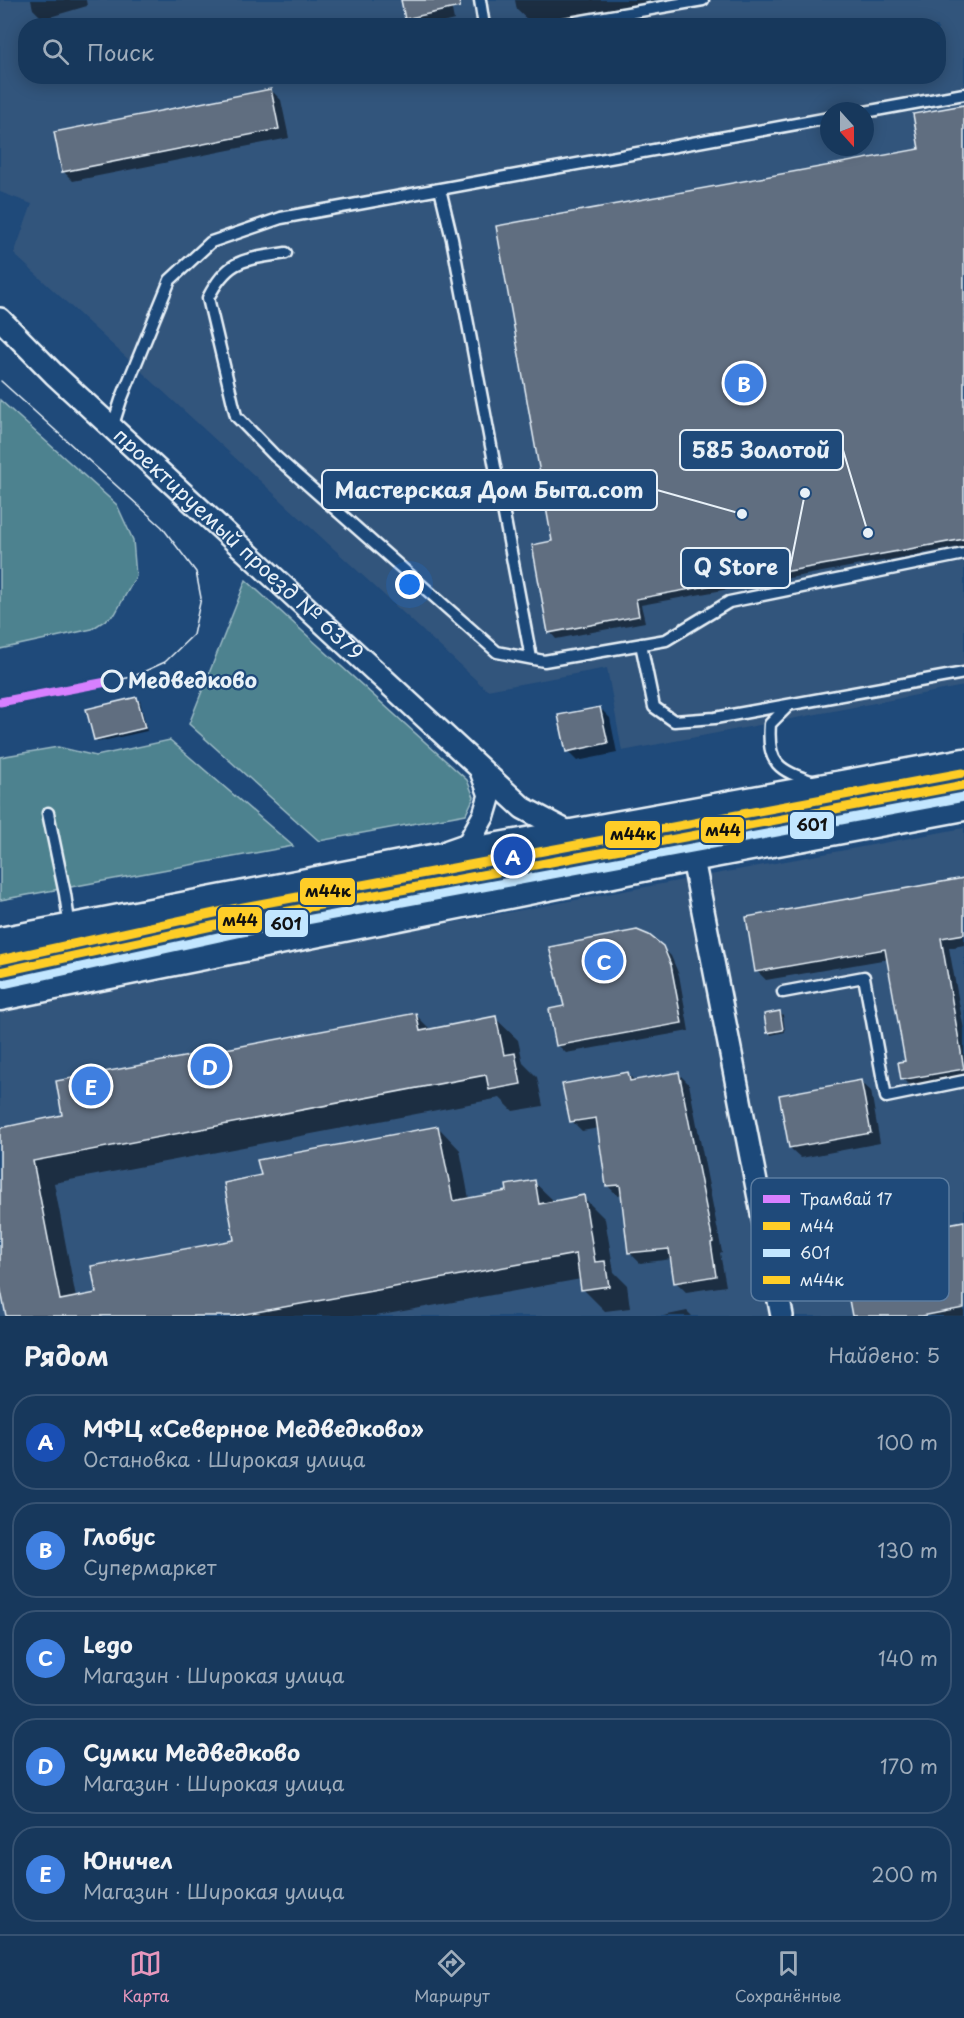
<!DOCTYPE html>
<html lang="ru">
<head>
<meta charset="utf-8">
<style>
  :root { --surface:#17385c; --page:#244365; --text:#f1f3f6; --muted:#9eacbb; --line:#365272; --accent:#e797bd }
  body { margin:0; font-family:"Playpen Sans",sans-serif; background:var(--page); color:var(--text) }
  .compass { position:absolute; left:820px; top:102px; width:54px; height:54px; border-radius:50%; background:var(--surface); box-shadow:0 3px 15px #0003; rotate:159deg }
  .you { position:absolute; left:410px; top:585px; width:21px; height:21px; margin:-15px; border:4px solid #fff; border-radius:50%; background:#1a73e8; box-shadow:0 0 0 9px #1a73e833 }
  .badge { display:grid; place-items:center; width:39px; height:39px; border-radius:50%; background:var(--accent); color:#fff; font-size:20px; font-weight:700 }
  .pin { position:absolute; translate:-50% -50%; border:3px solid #fff; box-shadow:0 2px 6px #0006 }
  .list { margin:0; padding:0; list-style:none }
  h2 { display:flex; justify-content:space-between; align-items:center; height:78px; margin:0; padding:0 24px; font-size:26px }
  h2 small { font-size:20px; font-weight:400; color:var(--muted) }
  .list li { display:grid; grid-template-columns:39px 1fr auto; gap:18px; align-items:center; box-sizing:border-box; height:96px; margin:0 12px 12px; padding:0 12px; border:2px solid var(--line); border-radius:24px }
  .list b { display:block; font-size:22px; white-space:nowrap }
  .list p { margin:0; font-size:20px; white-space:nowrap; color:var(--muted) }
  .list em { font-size:20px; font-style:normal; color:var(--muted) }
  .icon { flex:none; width:33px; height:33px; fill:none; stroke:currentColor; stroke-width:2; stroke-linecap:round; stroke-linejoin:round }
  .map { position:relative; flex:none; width:964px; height:1316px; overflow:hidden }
  .search { position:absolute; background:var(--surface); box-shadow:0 3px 15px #0003; left:18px; right:18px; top:18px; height:66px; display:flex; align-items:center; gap:15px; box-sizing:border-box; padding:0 21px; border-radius:24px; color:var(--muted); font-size:22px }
  .sheet { height:618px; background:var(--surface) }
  nav { display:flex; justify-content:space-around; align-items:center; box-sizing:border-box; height:84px; border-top:2px solid var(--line); background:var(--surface); font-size:16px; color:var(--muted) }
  nav a { display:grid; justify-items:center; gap:3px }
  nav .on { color:var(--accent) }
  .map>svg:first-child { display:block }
  .built { fill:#33557c; fill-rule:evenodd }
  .green { fill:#4e828f; stroke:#9bbac4; stroke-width:1.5 }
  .shadow { fill:#0007 }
  .building { fill:#616e80; stroke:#e8f1f8; stroke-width:1.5 }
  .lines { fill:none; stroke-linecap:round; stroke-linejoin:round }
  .service-casing { stroke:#e8f1f8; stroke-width:15 }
  .minor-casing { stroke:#e8f1f8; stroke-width:26 }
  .secondary-casing { stroke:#e8f1f8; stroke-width:33 }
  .service { stroke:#1f4a7a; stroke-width:10 }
  .minor { stroke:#1f4a7a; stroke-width:21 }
  .secondary { stroke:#1f4a7a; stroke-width:28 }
  .tram { stroke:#e8f1f8; stroke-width:1.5 }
  .bus-1-casing { stroke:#1f4a7a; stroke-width:14 }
  .bus-2-casing { stroke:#1f4a7a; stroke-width:14 }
  .bus-3-casing { stroke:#1f4a7a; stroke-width:14 }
  .bus-1 { stroke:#fecd28; stroke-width:9 }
  .bus-2 { stroke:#c2e6ff; stroke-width:9 }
  .bus-3 { stroke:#fecd28; stroke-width:9 }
  .tram-1-casing { stroke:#1f4a7a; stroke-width:14 }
  .tram-1 { stroke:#d880ff; stroke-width:9 }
  .stop-dot { fill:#1f4a7a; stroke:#e8f1f8; stroke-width:3 }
  .labels { text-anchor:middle; stroke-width:4.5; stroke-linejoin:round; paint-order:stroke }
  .street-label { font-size:21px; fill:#e8f1f8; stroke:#1f4a7a }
  .stop-label { font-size:21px; font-weight:bold; fill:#e8f1f8; stroke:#1f4a7a; text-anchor:start }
  .key { fill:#1f4a7a; stroke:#5b7ca0; stroke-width:1.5 }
  .key-label { font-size:16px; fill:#e8f1f8 }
  .leader { fill:none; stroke:#e8f1f8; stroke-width:2 }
  .callout-dot { fill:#e8f1f8; stroke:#1f4a7a; stroke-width:2 }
  .callout { fill:#1f4a7a; stroke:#e8f1f8; stroke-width:2 }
  .callout-label { font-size:22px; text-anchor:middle; font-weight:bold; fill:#e8f1f8 }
  .line-badge { stroke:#1f4a7a; stroke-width:2 }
  .pale-badge-label { font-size:16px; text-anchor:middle; font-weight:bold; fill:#111 }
</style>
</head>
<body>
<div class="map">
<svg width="964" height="1316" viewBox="0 0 964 1316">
  <rect width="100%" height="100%" fill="#1f4a7a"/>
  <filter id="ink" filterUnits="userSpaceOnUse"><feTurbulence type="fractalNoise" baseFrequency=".0167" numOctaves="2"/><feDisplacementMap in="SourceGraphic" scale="12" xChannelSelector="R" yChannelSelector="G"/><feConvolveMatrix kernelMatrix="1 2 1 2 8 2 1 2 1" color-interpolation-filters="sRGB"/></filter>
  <g filter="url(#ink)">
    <path class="built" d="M 0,0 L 964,0 L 964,686 L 622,751 L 607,668 L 487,690 L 14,254 L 32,204 L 0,192 ZM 26,26 L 938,26 L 938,76 L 26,76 ZM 829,111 L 865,111 L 865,147 L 829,147 Z
      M 964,828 L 964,1316 L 0,1316 L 0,1008 L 61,995 Z"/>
    <path class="green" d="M 0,400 L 117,505 L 133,540 L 136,576 L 115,614 L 92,629 L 0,649 Z
      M 246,580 L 467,780 L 474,797 L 466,814 L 319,841 L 189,724 Z
      M 170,740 L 293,846 L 0,900 L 0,757 L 58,747 L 96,756 Z"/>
    <path class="shadow" d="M 31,0 L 86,0 L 87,6 L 43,19 L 33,9 Z
      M 402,0 L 450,0 L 454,20 L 430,26 L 414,26 L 407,18 Z
      M 515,0 L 656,0 L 531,23 L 517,10 Z
      M 271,90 L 281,100 L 289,138 L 73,181 L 63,171 Z
      M 964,106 L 964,546 L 641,605 L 645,622 L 556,639 L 550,632 L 554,542 Z
      M 137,699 L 140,701 L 147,731 L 98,742 L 95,739 Z
      M 600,708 L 610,718 L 617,753 L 577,761 L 567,751 Z
      M 964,880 L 964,945 L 949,948 L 964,1030 L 964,1079 L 912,1088 L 903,1079 L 907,1062 L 888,959 L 766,980 L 757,971 Z
      M 662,947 L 671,956 L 679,975 L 689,1031 L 566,1053 L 558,1045 L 565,1007 Z
      M 780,1012 L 783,1015 L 785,1032 L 771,1035 L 769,1032 Z
      M 416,1015 L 431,1030 L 495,1018 L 518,1040 L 523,1063 L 537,1077 L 543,1106 L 513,1111 L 500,1098 L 54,1183 L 76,1298 L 98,1294 L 236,1242 L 263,1176 L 438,1127 L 460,1150 L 469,1199 L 509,1192 L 534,1182 L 555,1202 L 583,1197 L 605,1219 L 614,1272 L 627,1285 L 630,1308 L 605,1311 L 583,1289 L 581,1279 L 376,1316 L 7,1316 L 0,1278 L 0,1129 L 64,1116 Z
      M 628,1074 L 635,1081 L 679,1074 L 689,1084 L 722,1252 L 720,1253 L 726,1286 L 686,1292 L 676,1282 L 672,1259 L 640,1263 L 630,1253 L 622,1195 L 618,1196 L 608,1186 L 599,1128 L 582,1131 L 572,1121 Z
      M 860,1081 L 871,1091 L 880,1143 L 801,1158 L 790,1148 Z
      M 868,1187 L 877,1196 L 879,1208 L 883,1207 L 893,1216 L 896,1235 L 964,1223 L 964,1316 L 854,1316 Z
      M 687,1311 L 692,1316 L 663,1316 Z"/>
    <path class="building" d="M 401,0 L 459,0 L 460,7 L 405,19 Z
      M 271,89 L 279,129 L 62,172 L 54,132 Z
      M 964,105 L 964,539 L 636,599 L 639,616 L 548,633 L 532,545 L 552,541 L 496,226 L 919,149 L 913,114 Z
      M 137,697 L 145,728 L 94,740 L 86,709 Z
      M 600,707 L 608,743 L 566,752 L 558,715 Z
      M 964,878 L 964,934 L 941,938 L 964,1069 L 901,1080 L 898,1062 L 905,1061 L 885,949 L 755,972 L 746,917 Z
      M 637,930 L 649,935 L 663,946 L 671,965 L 682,1023 L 556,1046 L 549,1009 L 564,1006 L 549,947 Z
      M 780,1011 L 783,1030 L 767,1033 L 764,1014 Z
      M 416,1013 L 420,1031 L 496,1016 L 504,1055 L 515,1053 L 521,1084 L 489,1090 L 486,1075 L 33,1161 L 60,1300 L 96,1293 L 91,1266 L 234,1240 L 224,1183 L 261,1175 L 257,1160 L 438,1126 L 453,1201 L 507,1191 L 506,1185 L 535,1180 L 539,1204 L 584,1195 L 595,1262 L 605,1261 L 609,1286 L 581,1290 L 576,1254 L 234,1316 L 6,1316 L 0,1286 L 0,1128 L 62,1115 L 56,1081 Z
      M 628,1072 L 630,1081 L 679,1072 L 713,1242 L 711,1243 L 716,1276 L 674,1283 L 669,1249 L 628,1253 L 620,1185 L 606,1186 L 596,1118 L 570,1122 L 562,1084 Z
      M 861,1080 L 871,1133 L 789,1148 L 779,1095 Z
      M 868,1185 L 872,1207 L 884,1205 L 889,1235 L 964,1221 L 964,1308 L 922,1316 L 852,1316 L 829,1193 Z"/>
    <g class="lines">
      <defs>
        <path id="service" d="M 480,0 L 484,26
          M 553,26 L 703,0
          M 865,112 L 964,94
          M 440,189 L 829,118
          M 286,253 C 245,260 229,257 208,298 L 236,416 L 275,456 L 497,652 L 544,661 L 666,640 L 729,602 L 964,554
          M 112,428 L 121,400 L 170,280 L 211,242 L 281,218 L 440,189 L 452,239 L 531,658
          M 641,644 L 654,707 L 674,721 L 715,718 L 964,673
          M 788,706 L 770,724 C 767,764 778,770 814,782
          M 48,813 L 65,894 L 70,928
          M 0,972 L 235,921 L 964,785
          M 783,992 L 864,977 L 886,1097 L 964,1081"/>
        <g id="minor">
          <path id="s1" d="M 0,319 L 54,374 L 523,808 L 572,834"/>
          <path d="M 684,813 L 782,1316"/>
          <path d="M 448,851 L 468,844 L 484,815 L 490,795 L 481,771"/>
        </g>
        <path id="secondary" d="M 0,942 L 411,863 L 964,763
          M 0,996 L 692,857 L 964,806"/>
      </defs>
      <use href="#service" class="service-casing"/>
      <use href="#minor" class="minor-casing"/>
      <use href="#secondary" class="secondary-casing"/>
      <use href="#service" class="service"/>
      <use href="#minor" class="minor"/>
      <use href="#secondary" class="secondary"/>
      <path class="tram" d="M 1,381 L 162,527 L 196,572 L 201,598 L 193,635 L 165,662 L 132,677 L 112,681"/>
      <defs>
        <path id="bus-1" d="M 0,972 L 235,921 L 964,785"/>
        <path id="bus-2" d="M 3,984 L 237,933 L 964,797"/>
        <path id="bus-3" d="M 0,960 L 233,909 L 962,773"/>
      </defs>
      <use href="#bus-1" class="bus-1-casing"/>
      <use href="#bus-2" class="bus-2-casing"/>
      <use href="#bus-3" class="bus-3-casing"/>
      <use href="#bus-1" class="bus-1"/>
      <use href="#bus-2" class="bus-2"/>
      <use href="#bus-3" class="bus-3"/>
      <defs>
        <path id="tram-1" d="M 0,702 L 112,681"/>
      </defs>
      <use href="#tram-1" class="tram-1-casing"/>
      <use href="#tram-1" class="tram-1"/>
    </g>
  </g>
  <circle class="stop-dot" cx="112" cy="681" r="10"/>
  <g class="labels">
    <g class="street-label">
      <text dy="7" stroke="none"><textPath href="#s1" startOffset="328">проектируемый проезд № 6379</textPath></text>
    </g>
    <g class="stop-label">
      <text x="128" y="688">Медведково</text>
    </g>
  </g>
  <rect x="751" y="1178" width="198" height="123" rx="9" class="key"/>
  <rect x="763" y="1195" width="27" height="8" fill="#d880ff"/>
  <rect x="763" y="1222" width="27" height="8" fill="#fecd28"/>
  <rect x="763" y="1249" width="27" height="8" fill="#c2e6ff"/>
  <rect x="763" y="1276" width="27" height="8" fill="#fecd28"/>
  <g class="key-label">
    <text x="800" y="1205">Трамвай 17</text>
    <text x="800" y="1232">м44</text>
    <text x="800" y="1259">601</text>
    <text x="800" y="1286">м44к</text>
  </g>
  <path class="leader" d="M868 533L843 450M742 514L657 490M805 493L790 568"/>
  <g class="callout-dot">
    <circle cx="868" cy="533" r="6"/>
    <circle cx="742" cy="514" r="6"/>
    <circle cx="805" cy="493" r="6"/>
  </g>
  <g class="callout">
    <rect x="680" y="430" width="163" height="40" rx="6"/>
    <rect x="322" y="470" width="335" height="40" rx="6"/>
    <rect x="681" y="548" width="109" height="40" rx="6"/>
  </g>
  <g class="callout-label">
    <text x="761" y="458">585 Золотой</text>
    <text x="489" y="498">Мастерская Дом Быта.com</text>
    <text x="736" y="575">Q Store</text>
  </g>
  <g class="line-badge">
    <rect x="789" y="811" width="46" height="29" rx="6" fill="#c2e6ff"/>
    <rect x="700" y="816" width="45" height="28" rx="6" fill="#fecd28"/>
    <rect x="604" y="820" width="57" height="29" rx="6" fill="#fecd28"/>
    <rect x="299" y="877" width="57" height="29" rx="6" fill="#fecd28"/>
    <rect x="217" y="906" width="46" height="28" rx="6" fill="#fecd28"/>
    <rect x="264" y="909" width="45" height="29" rx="6" fill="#c2e6ff"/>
  </g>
  <g class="pale-badge-label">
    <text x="812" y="831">601</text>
    <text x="723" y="836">м44</text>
    <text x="633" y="840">м44к</text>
    <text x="328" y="897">м44к</text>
    <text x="240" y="926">м44</text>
    <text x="286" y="930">601</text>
  </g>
</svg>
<svg class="compass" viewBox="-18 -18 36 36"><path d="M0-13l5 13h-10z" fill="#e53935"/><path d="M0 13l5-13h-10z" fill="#9eacbb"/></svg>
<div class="you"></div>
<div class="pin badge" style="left:513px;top:856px;background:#1a4fb4">A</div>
<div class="pin badge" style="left:744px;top:383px;background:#3f7fe0">B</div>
<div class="pin badge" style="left:604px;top:961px;background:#3f7fe0">C</div>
<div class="pin badge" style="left:210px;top:1066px;background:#3f7fe0">D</div>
<div class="pin badge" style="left:91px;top:1086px;background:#3f7fe0">E</div>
<div class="search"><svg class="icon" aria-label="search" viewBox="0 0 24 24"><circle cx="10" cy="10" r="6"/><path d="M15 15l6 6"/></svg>Поиск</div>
</div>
<section class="sheet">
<h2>Рядом<small>Найдено: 5</small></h2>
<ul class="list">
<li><span class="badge" style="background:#1a4fb4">A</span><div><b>МФЦ «Северное Медведково»</b><p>Остановка · Широкая улица</p></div><em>100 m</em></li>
<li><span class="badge" style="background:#3f7fe0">B</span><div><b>Глобус</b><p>Супермаркет</p></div><em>130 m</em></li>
<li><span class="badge" style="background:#3f7fe0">C</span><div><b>Lego</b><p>Магазин · Широкая улица</p></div><em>140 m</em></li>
<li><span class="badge" style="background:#3f7fe0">D</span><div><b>Сумки Медведково</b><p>Магазин · Широкая улица</p></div><em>170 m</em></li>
<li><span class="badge" style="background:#3f7fe0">E</span><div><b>Юничел</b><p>Магазин · Широкая улица</p></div><em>200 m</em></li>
</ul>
</section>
<nav>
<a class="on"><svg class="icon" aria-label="map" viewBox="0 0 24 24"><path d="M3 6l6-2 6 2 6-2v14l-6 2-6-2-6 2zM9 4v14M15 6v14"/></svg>Карта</a>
<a><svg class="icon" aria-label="directions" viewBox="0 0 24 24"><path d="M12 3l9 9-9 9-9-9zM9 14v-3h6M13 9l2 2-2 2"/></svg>Маршрут</a>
<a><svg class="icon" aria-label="saved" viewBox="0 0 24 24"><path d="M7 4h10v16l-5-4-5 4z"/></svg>Сохранённые</a>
</nav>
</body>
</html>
